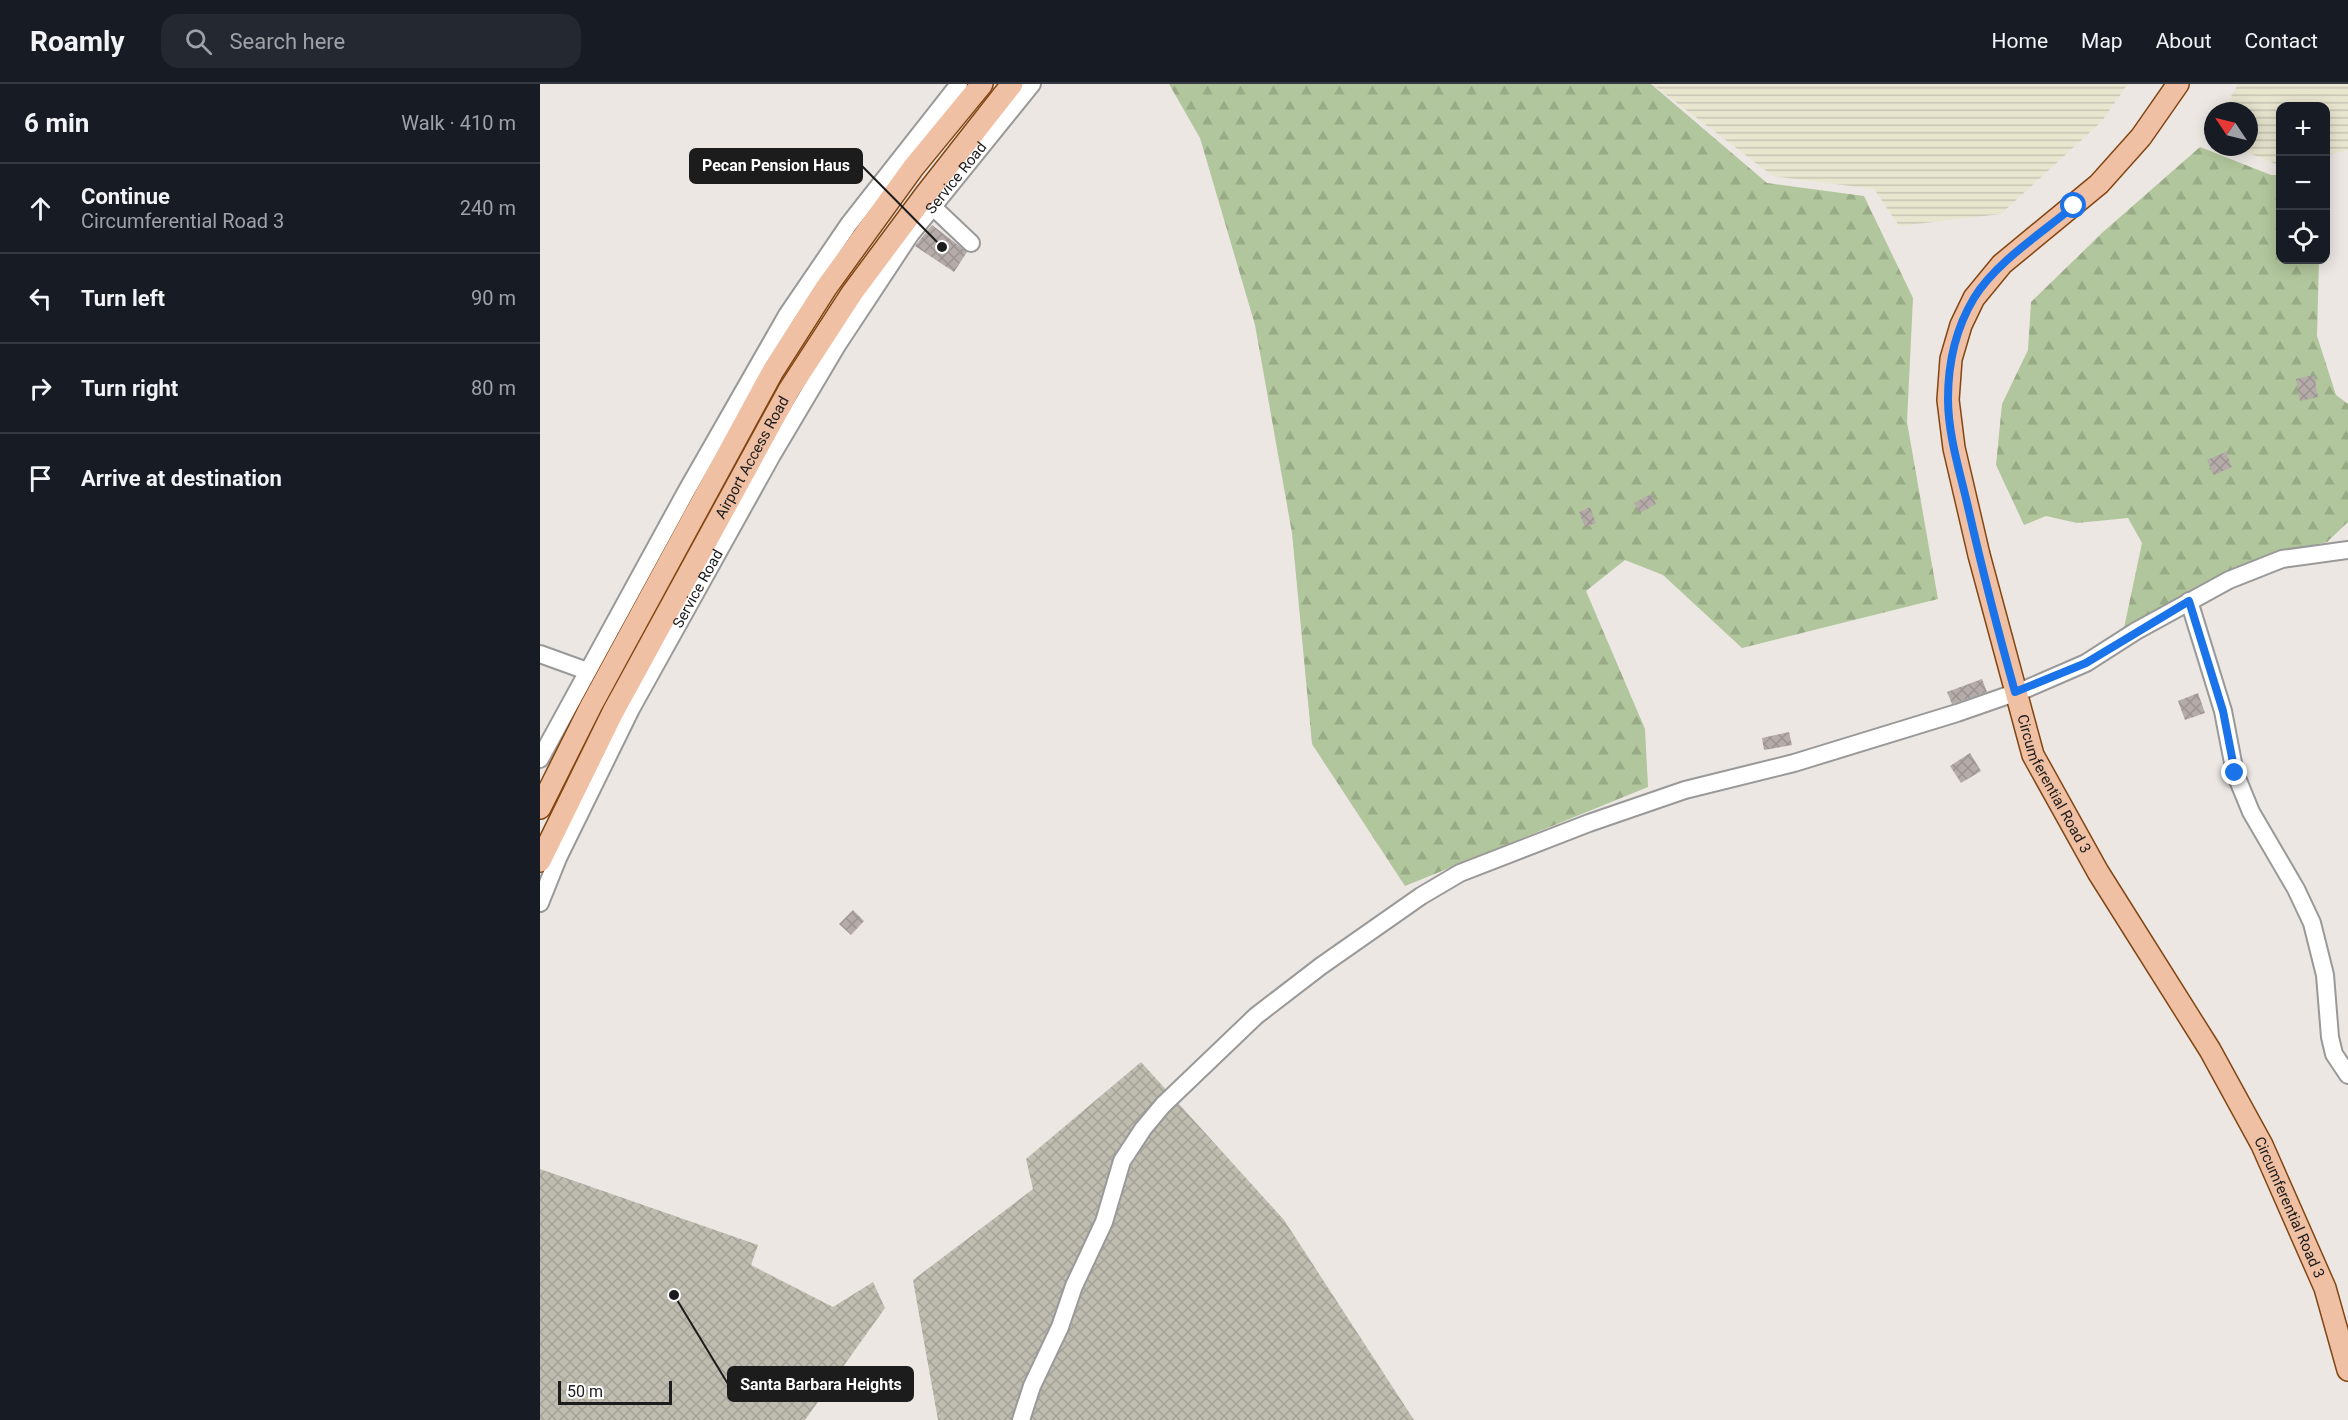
<!DOCTYPE html>
<html lang="en">
<head>
<meta charset="utf-8">
<style>
  :root { --surface:#171b24; --page:#242831; --text:#f1f3f6; --muted:#9ea1a6; --line:#363941 }
  body { margin:0; font-family:Roboto,sans-serif; background:var(--page); color:var(--text) }
  .controls { position:absolute; right:18px; top:18px; display:grid; overflow:hidden; border-radius:12px; box-shadow:0 3px 15px #0003 }
  .controls button { width:54px; height:54px; display:grid; place-items:center; padding:0; border:0; border-bottom:2px solid var(--line); background:var(--surface); color:var(--text); font:30px sans-serif }
  .compass { position:absolute; left:1664px; top:18px; width:54px; height:54px; border-radius:50%; background:var(--surface); box-shadow:0 3px 15px #0003; rotate:305deg }
  .scale { position:absolute; left:18px; bottom:15px; width:114px; box-sizing:border-box; padding-left:6px; border:3px solid #1c1c1c; border-top:0; font-size:16px; line-height:21px; white-space:nowrap; color:#1c1c1c; -webkit-text-stroke:4px #fff; paint-order:stroke }
  .stop { position:absolute; width:18px; height:18px; margin:-14px; border:4px solid #1a73e8; border-radius:50%; background:#fff }
  .stop.end { background:#1a73e8; border-color:#fff; box-shadow:0 2px 6px #0008 }
  .list { margin:0; padding:0; list-style:none }
  h2 { display:flex; justify-content:space-between; align-items:center; height:78px; margin:0; padding:0 24px; font-size:26px }
  h2 small { font-size:20px; font-weight:400; color:var(--muted) }
  .list li { display:grid; grid-template-columns:39px 1fr auto; gap:18px; align-items:center; box-sizing:border-box; height:90px; padding:0 24px; border-top:2px solid var(--line) }
  .list b { display:block; font-size:22px; white-space:nowrap }
  .list p { margin:0; font-size:20px; white-space:nowrap; color:var(--muted) }
  .list em { font-size:20px; font-style:normal; color:var(--muted) }
  .icon { flex:none; width:33px; height:33px; fill:none; stroke:currentColor; stroke-width:2; stroke-linecap:round; stroke-linejoin:round }
  .map { position:relative; flex:none; width:1808px; height:1336px; overflow:hidden }
  header { display:flex; align-items:center; gap:36px; box-sizing:border-box; height:84px; padding:0 30px; background:var(--surface); border-bottom:2px solid var(--line) }
  header strong { font-size:28px }
  nav { display:flex; gap:33px; margin-inline-start:auto; font-size:21px }
  .search { width:420px; height:54px; background:var(--page); display:flex; align-items:center; gap:15px; box-sizing:border-box; padding:0 21px; border-radius:18px; color:var(--muted); font-size:22px }
  main { display:flex }
  aside { flex:1; background:var(--surface) }
  .map>svg:first-child { display:block }
  .construction { fill:url(#construction-cross-hatch) }
  .farmland { fill:url(#farmland-rules) }
  .forest { fill:url(#forest-firs) }
  .building { fill:url(#building-cross-hatch) }
  .lines { fill:none; stroke-linecap:round; stroke-linejoin:round }
  .minor-casing { stroke:#999; stroke-width:20 }
  .major-casing { stroke:#824612; stroke-width:24 }
  .minor { stroke:#fff; stroke-width:16 }
  .major { stroke:#f0c0a4; stroke-width:21 }
  .route { stroke:#1a73e8; stroke-width:8 }
  .labels { text-anchor:middle; stroke-width:5; stroke-linejoin:round; paint-order:stroke }
  .street-label { font-size:15px; fill:#1c1c1c; stroke:#fff }
  .leader { fill:none; stroke:#1c1c1c; stroke-width:2 }
  .callout-dot { fill:#1c1c1c; stroke:#fff; stroke-width:2 }
  .callout { fill:#1c1c1c; stroke:#1c1c1c; stroke-width:2 }
  .callout-label { font-size:16px; text-anchor:middle; font-weight:bold; fill:#fff }
</style>
</head>
<body>
<header>
<strong>Roamly</strong>
<div class="search"><svg class="icon" aria-label="search" viewBox="0 0 24 24"><circle cx="10" cy="10" r="6"/><path d="M15 15l6 6"/></svg>Search here</div>
<nav><a>Home</a><a>Map</a><a>About</a><a>Contact</a></nav>
</header>
<main>
<aside>
<h2>6 min<small>Walk · 410 m</small></h2>
<ul class="list">
<li><svg class="icon" aria-label="ahead" viewBox="0 0 24 24"><path d="M12 20V5M6 11l6-6 6 6"/></svg><div><b>Continue</b><p>Circumferential Road 3</p></div><em>240 m</em></li>
<li><svg class="icon" aria-label="left" viewBox="0 0 24 24"><path d="M17 20v-9H6M10 6l-5 5 5 5"/></svg><div><b>Turn left</b></div><em>90 m</em></li>
<li><svg class="icon" aria-label="right" viewBox="0 0 24 24"><path d="M7 20v-9h11M14 6l5 5-5 5"/></svg><div><b>Turn right</b></div><em>80 m</em></li>
<li><svg class="icon" aria-label="arrive" viewBox="0 0 24 24"><path d="M6 21V4h12l-3 4 3 4H6"/></svg><div><b>Arrive at destination</b></div></li>
</ul>
</aside>
<div class="map">
<svg width="1808" height="1336" viewBox="0 0 1808 1336">
  <defs>
    <pattern id="construction-cross-hatch" width="8" height="8" patternUnits="userSpaceOnUse" patternTransform="scale(1.5)"><rect width="8" height="8" fill="#bfbcb0"/><path d="M0 0l8 8M0 8l8-8" fill="none" stroke="#a4a197"/></pattern>
    <pattern id="farmland-rules" width="6" height="5" patternUnits="userSpaceOnUse" patternTransform="scale(1.5)"><rect width="6" height="5" fill="#e9e6d0"/><path d="M0 2.5h6" fill="none" stroke="#c7c5b2"/></pattern>
    <pattern id="forest-firs" width="22" height="20" patternUnits="userSpaceOnUse" patternTransform="scale(1.5)"><rect width="22" height="20" fill="#b1c69c"/><path d="M5 1l3.5 6h-7zM16 11l3.5 6h-7z" fill="#98aa86"/></pattern>
    <pattern id="building-cross-hatch" width="8" height="8" patternUnits="userSpaceOnUse" patternTransform="scale(1.5)"><rect width="8" height="8" fill="#b5aca9"/><path d="M0 0l8 8M0 8l8-8" fill="none" stroke="#9b9391"/></pattern>
  </defs>
  <rect width="100%" height="100%" fill="#ece7e3"/>
  <path class="construction" d="M 601,978 L 744,1136 L 874,1336 L 398,1336 L 373,1196 L 493,1105 L 486,1075 Z
    M 0,1085 L 218,1161 L 211,1181 L 293,1223 L 333,1198 L 345,1224 L 265,1336 L 0,1336 Z"/>
  <path class="farmland" d="M 1112,0 L 1588,0 L 1562,37 L 1461,130 L 1359,142 L 1334,105 L 1233,92 Z
    M 1698,0 L 1808,0 L 1808,66 L 1786,72 L 1786,22 L 1740,22 L 1740,82 L 1695,63 L 1709,63 L 1709,27 L 1683,27 Z"/>
  <path class="forest" d="M 629,0 L 1111,0 L 1227,99 L 1324,112 L 1373,214 L 1367,338 L 1398,515 L 1202,564 L 1123,491 L 1085,476 L 1046,507 L 1105,645 L 1108,703 L 865,802 L 772,660 L 752,449 L 715,241 L 660,54 Z
    M 1660,63 L 1731,91 L 1740,91 L 1740,176 L 1779,176 L 1777,252 L 1796,311 L 1808,320 L 1808,438 L 1787,458 L 1735,470 L 1581,558 L 1602,459 L 1588,434 L 1537,439 L 1506,432 L 1484,441 L 1456,381 L 1462,320 L 1488,266 L 1491,218 L 1563,148 Z"/>
  <path class="building" d="M 392,141 L 427,168 L 414,188 L 375,162 Z
    M 1774,291 L 1778,313 L 1760,317 L 1756,295 Z
    M 1686,368 L 1692,383 L 1674,391 L 1667,376 Z
    M 1111,410 L 1116,420 L 1100,429 L 1094,419 Z
    M 1050,423 L 1056,439 L 1045,443 L 1039,428 Z
    M 1442,595 L 1447,608 L 1412,620 L 1407,608 Z
    M 1658,609 L 1665,629 L 1645,636 L 1638,617 Z
    M 1249,648 L 1252,661 L 1224,666 L 1222,654 Z
    M 1430,669 L 1441,687 L 1421,699 L 1410,682 Z
    M 313,826 L 324,837 L 311,851 L 299,840 Z"/>
  <g class="lines">
    <defs>
      <g id="minor">
        <path d="M 393,123 L 431,159"/>
        <path d="M 1649,517 L 1683,627 L 1695,689 L 1711,728 L 1756,805 L 1772,839 L 1785,891 L 1790,953 L 1794,970 L 1808,991"/>
        <path d="M 0,570 L 47,587"/>
        <path d="M 0,675 L 147,406 L 247,231 L 309,140 L 419,0"/>
        <path id="s1" d="M 0,819 L 18,774 L 91,625 L 231,373 L 298,260 L 370,151 L 492,0"/>
        <path d="M 481,1336 L 492,1302 L 520,1243 L 534,1202 L 564,1138 L 582,1077 L 603,1045 L 623,1021 L 716,932 L 781,882 L 881,812 L 920,789 L 1049,739 L 1145,706 L 1254,679 L 1417,629 L 1486,605 L 1546,579 L 1596,547 L 1689,496 L 1742,475 L 1808,466"/>
      </g>
      <g id="major">
        <path id="s2" d="M 1638,0 L 1601,53 L 1559,100 L 1462,180 L 1434,214 L 1421,241 L 1411,275 L 1408,316 L 1414,364 L 1439,471 L 1493,671 L 1558,788 L 1670,966 L 1722,1061 L 1785,1204 L 1808,1286"/>
        <path d="M 0,724 L 51,622 L 233,287 L 286,204 L 373,84 L 442,0"/>
        <path id="s3" d="M 0,777 L 73,628 L 249,306 L 312,209 L 385,111 L 472,0"/>
      </g>
    </defs>
    <use href="#minor" class="minor-casing"/>
    <use href="#major" class="major-casing"/>
    <use href="#minor" class="minor"/>
    <use href="#major" class="major"/>
  </g>
  <g class="lines">
    <path class="route" d="M 1534,122 C 1502,149 1456,178 1434,214 C 1416,244 1408,280 1408,315 C 1408,351 1420,388 1428,423 C 1442,485 1458,547 1475,608 L 1546,579 L 1649,517 L 1683,627 L 1695,689"/>
  </g>
  <g class="labels">
    <g class="street-label">
      <text dy="5" stroke="none"><textPath href="#s1" startOffset="838">Service Road</textPath></text>
      <text dy="5" stroke="none"><textPath href="#s3" startOffset="456">Airport Access Road</textPath></text>
      <text dy="5" stroke="none"><textPath href="#s1" startOffset="352">Service Road</textPath></text>
      <text dy="5" stroke="none"><textPath href="#s2" startOffset="804">Circumferential Road 3</textPath></text>
      <text dy="5" stroke="none"><textPath href="#s2" startOffset="1290">Circumferential Road 3</textPath></text>
    </g>
  </g>
  <path class="leader" d="M402 163L322 82M134 1211L188 1300"/>
  <g class="callout-dot">
    <circle cx="402" cy="163" r="6"/>
    <circle cx="134" cy="1211" r="6"/>
  </g>
  <g class="callout">
    <rect x="150" y="65" width="172" height="34" rx="6"/>
    <rect x="188" y="1283" width="185" height="34" rx="6"/>
  </g>
  <g class="callout-label">
    <text x="236" y="87">Pecan Pension Haus</text>
    <text x="281" y="1306">Santa Barbara Heights</text>
  </g>
</svg>
<div class="controls">
<button>+</button>
<button>−</button>
<button><svg class="icon" aria-label="locate" viewBox="0 0 24 24"><circle cx="12" cy="12" r="6"/><path d="M12 2v4M12 18v4M2 12h4M18 12h4"/></svg></button>
</div>
<svg class="compass" viewBox="-18 -18 36 36"><path d="M0-13l5 13h-10z" fill="#e53935"/><path d="M0 13l5-13h-10z" fill="#9ea1a6"/></svg>
<div class="scale">50 m</div>
<div class="stop" style="left:1534px;top:122px"></div>
<div class="stop end" style="left:1695px;top:689px"></div>
</div>
</main>
</body>
</html>
